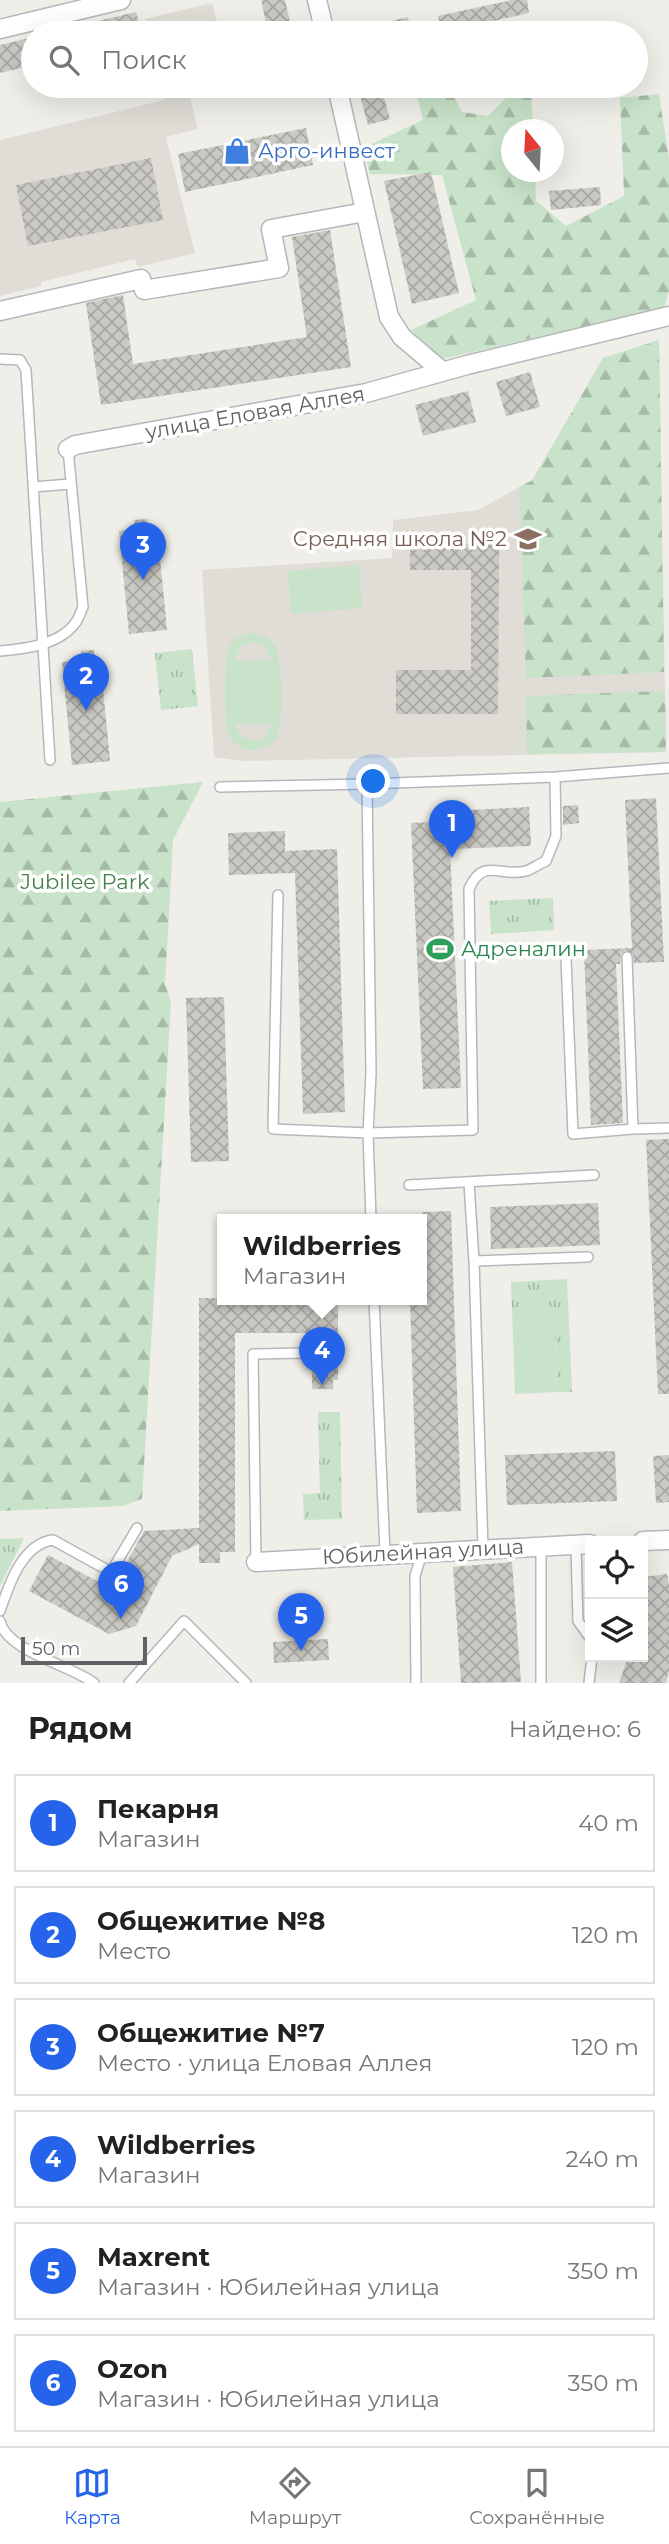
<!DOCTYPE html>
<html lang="ru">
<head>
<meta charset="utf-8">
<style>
  :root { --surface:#fff; --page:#f2f2f2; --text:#222; --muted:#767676; --line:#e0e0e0; --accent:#2563eb }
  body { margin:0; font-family:Montserrat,sans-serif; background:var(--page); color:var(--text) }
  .controls { position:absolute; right:21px; bottom:21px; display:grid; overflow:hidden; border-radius:0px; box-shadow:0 7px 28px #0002 }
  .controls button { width:63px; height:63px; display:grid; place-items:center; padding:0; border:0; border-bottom:2px solid var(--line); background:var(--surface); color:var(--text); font:35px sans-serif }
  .compass { position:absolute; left:501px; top:119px; width:63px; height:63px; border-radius:50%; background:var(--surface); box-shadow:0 7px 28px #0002; rotate:342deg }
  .scale { position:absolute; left:21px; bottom:18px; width:126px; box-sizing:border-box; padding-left:7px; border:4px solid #5f6266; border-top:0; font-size:19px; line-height:24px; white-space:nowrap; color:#5f6266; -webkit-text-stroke:5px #fff; paint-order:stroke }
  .you { position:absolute; left:374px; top:782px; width:24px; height:24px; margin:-18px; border:5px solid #fff; border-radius:50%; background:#1a73e8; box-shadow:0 0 0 10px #1a73e833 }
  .badge { display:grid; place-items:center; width:46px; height:46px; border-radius:50%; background:var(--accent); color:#fff; font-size:23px; font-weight:700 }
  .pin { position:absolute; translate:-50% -58px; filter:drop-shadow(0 2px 4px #0008) }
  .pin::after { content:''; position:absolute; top:37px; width:24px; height:21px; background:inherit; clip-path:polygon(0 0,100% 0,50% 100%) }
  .popup { position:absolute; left:217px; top:1214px; width:210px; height:91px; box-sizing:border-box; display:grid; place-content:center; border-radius:0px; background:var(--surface); filter:drop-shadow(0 2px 5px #0005); font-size:23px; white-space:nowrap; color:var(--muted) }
  .popup b { font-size:26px; color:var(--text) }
  .popup::after { content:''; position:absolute; left:50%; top:100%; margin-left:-14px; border:14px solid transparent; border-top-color:var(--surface) }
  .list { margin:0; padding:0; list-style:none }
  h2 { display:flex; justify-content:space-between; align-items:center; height:91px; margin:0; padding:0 28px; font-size:30px }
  h2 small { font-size:23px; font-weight:400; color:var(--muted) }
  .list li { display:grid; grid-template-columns:46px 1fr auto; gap:21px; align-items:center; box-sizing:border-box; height:98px; margin:0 14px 14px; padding:0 14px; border:2px solid var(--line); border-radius:0px }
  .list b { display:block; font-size:26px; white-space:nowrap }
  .list p { margin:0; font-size:23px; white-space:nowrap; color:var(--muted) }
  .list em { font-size:23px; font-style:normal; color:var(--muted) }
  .icon { flex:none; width:38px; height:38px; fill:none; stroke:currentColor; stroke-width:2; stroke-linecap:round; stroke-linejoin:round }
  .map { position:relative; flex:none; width:669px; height:1683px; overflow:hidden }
  .search { position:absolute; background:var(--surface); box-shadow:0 7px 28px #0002; left:21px; right:21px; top:21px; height:77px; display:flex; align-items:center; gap:18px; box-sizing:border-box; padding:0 24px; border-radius:38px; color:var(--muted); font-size:26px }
  .sheet { height:763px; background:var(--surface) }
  nav { display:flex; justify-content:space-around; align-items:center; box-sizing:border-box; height:98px; border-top:2px solid var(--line); background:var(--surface); font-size:19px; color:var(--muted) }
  nav a { display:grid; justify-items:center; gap:4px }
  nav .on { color:var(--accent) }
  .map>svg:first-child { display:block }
  .education { fill:#dfddd6 }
  .grass { fill:url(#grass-tufts) }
  .forest { fill:url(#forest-firs) }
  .pitch { fill:#c8e3c9; fill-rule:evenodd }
  .building { fill:url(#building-cross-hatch) }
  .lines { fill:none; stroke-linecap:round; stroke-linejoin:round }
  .lane-casing { stroke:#b5b7ba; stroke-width:12 }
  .street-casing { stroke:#b5b7ba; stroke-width:21 }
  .lane { stroke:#fff; stroke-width:9 }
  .street { stroke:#fff; stroke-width:18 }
  .labels { text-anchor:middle; stroke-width:7; stroke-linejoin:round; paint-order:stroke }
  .shop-label { font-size:21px; fill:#366cbe; stroke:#fff; text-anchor:start }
  .street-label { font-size:21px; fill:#5f6266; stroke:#fff }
  .education-label { font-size:21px; fill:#785e54; stroke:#fff; text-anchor:end }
  .park-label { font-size:21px; fill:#428247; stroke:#fff }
  .leisure-label { font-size:21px; fill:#27864d; stroke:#fff; text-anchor:start }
</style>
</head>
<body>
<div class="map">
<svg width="669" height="1683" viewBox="0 0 669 1683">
  <defs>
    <pattern id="grass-tufts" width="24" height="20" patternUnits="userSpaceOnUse" patternTransform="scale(1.75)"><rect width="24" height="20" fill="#c8e3c9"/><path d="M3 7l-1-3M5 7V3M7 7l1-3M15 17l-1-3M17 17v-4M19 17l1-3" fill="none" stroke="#a6bba7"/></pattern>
    <pattern id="forest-firs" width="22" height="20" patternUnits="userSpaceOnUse" patternTransform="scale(1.75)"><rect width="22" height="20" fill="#c8e3c9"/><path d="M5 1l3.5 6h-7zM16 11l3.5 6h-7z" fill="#a6bba7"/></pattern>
    <pattern id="building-cross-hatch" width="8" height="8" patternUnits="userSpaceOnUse" patternTransform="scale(1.75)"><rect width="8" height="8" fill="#cbc9c4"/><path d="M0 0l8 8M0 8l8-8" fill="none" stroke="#a8a7a3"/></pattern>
  </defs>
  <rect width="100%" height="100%" fill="#efeee8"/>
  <path class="education" d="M 212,3 L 220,33 L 148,33 L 145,19 Z
    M 161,86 L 187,86 L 198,129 L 166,137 L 195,253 L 138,267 L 135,259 L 41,282 L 41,286 L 0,296 L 0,140 L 164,100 Z
    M 659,340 L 666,752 L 242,761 L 214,757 L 202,570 L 392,558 L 393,520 L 478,510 L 532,480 L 603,358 Z"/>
  <path class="grass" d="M 192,649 L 198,706 L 161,710 L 155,653 Z
    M 553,898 L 554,930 L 491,934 L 489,901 Z
    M 567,1279 L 572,1392 L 557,1392 L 554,1308 L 512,1309 L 511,1282 Z
    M 318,1412 L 340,1412 L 342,1519 L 304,1520 L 303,1494 L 320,1493 Z
    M 24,1538 L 0,1586 L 0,1539 Z"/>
  <path class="forest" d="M 415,86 L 448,86 L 462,112 L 488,116 C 499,105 514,86 531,86 L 533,129 L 512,130 L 512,172 L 535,172 L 536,201 L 566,226 L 624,196 L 620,98 L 659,94 L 669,159 L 669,291 L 664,308 L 442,359 L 411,330 L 476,300 L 442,175 L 370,174 L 363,148 L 423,120 Z
    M 659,340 L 664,672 L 526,678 L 519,487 L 533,480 L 603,358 Z
    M 665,691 L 666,752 L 527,754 L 526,696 Z
    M 203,782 L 173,840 L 165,984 L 171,1002 L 142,1499 L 123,1506 L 0,1511 L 0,802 Z"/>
  <path class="pitch" d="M 359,565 L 362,608 L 291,614 L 288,571 Z
    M 251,633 C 260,634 268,636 274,644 C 283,655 284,727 276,739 C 271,746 261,750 252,750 C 242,750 232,743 228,732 C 224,721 224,656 229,647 C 234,638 241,635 251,633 ZM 251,642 C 262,643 269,648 271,660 L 234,661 L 241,646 ZM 271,723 C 269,746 239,746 236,724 Z
    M 554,1307 L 557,1392 L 515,1394 L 512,1309 Z"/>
  <path class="building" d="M 261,0 L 285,0 L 291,26 L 268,31 Z
    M 512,0 L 527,0 L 529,13 L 442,33 L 438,16 Z
    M 136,12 L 142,33 L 70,33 L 69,28 Z
    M 408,17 L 411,33 L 363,33 L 363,28 Z
    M 33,37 L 33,65 L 0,73 L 0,45 Z
    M 381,87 L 390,119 L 368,125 L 359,92 Z
    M 306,128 L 313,165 L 185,192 L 178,154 Z
    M 151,158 L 163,220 L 28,246 L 16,185 Z
    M 431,172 L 459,293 L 412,304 L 384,181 Z
    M 600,187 L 601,205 L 551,210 L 549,191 Z
    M 330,230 L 351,367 L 101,405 L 86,303 L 123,295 L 133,364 L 307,337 L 292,237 Z
    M 530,372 L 540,407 L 506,416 L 496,382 Z
    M 468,391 L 476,422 L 423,436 L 415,405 Z
    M 147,519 L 148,528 L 157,527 L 167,630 L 129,634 L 119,531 L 135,529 L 134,520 Z
    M 410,544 L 499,544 L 498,714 L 396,714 L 396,670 L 471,670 L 471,570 L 410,570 Z
    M 94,650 L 95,659 L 100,658 L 110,761 L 72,765 L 62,662 L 81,660 L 81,651 Z
    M 656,798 L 664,962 L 634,963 L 633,954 L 626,950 L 621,954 L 620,964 L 616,964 L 623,1123 L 591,1125 L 584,950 L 632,948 L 625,800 Z
    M 578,805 L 579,823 L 563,825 L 563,806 Z
    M 529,807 L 531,846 L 450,849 L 461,1088 L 423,1089 L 411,823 L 471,820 L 471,810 Z
    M 285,831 L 285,851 L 337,849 L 345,1112 L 303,1114 L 295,873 L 229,875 L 228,833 Z
    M 224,997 L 229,1161 L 191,1162 L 186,998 Z
    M 669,1139 L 669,1394 L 658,1394 L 646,1140 Z
    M 598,1203 L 600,1245 L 491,1249 L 490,1207 Z
    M 451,1211 L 461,1511 L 417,1513 L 410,1299 L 422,1299 L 422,1212 Z
    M 199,1298 L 338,1299 L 338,1380 L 333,1380 L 333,1389 L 312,1389 L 312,1333 L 235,1333 L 235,1552 L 220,1552 L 220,1563 L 199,1563 L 199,1544 L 172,1556 L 136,1626 L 109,1634 L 29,1591 L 48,1555 L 112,1589 L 144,1531 L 199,1528 Z
    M 615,1451 L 617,1501 L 507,1505 L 505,1455 Z
    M 669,1455 L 669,1502 L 656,1503 L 653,1456 Z
    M 512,1562 L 521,1682 L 461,1683 L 453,1567 Z
    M 667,1574 L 669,1585 L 669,1671 L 666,1683 L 619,1683 L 628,1657 L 643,1657 L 643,1577 Z
    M 328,1639 L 329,1660 L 274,1663 L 273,1642 Z"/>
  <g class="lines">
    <defs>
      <path id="lane" d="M 0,359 L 20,360 L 26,370 L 50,760
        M 33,487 L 70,484
        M 0,651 C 25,649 60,645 76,622 C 79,618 81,611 83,607 L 68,449
        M 220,787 L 367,784
        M 278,895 L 273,1129 L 368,1133 L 371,1073 L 367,784 L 555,777 L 669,768
        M 627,957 L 633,1129 L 669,1128
        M 566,958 L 573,1134 L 633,1129
        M 469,1183 L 474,1261 L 483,1549
        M 409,1185 L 594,1175
        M 371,1219 L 368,1133 L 473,1130 L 469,889 C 483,856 501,878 526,871 C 532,869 539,864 546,861 L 556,836 L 555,777
        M 474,1261 L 588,1257
        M 374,1299 L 385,1553
        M 576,1545 L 578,1621 L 590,1638
        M 541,1546 L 541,1683
        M 256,1562 L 253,1354 L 305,1353
        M 0,1611 C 9,1585 22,1544 53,1540 L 111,1572 L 137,1528
        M 0,1621 C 6,1651 70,1665 94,1683
        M 129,1683 L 184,1621 L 246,1683
        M 416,1683 L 415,1576 L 422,1553
        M 589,1683 L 592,1657"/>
      <path id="street" d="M 317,0 L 325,33
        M 0,29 L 121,0
        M 337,86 L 389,317 L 402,337 L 442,371
        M 0,311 L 141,279 L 144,290 L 279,268 L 271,229 L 365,212
        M 68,449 L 75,445 L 366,393 L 467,365 L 669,316
        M 643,1541 L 669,1540
        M 256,1562 L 590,1544"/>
    </defs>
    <use href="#lane" class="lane-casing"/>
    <use href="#street" class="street-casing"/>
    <use href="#lane" class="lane"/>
    <use href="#street" class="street"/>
  </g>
  <defs>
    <symbol id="shop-bare" viewBox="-9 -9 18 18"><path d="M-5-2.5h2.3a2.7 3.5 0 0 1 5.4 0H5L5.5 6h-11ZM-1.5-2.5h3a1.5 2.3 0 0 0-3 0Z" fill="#3f7fe0" stroke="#fff" stroke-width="2.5" paint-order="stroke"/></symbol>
    <symbol id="school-bare" viewBox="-9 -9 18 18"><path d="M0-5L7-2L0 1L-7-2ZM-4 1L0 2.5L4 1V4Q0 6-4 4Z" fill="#8d6e63" stroke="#fff" stroke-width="2.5" paint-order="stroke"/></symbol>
    <symbol id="stadium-bare" viewBox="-9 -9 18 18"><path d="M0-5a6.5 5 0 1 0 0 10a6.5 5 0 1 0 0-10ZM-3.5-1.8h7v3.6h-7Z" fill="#2e9e5b" stroke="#fff" stroke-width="2.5" paint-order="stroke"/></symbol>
  </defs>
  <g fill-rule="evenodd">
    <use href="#shop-bare" x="218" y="132" width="38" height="38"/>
    <use href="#school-bare" x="509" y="520" width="38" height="38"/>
    <use href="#stadium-bare" x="421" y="930" width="38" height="38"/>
  </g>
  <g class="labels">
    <g class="shop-label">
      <text x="258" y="158">Арго-инвест</text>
    </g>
    <g class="street-label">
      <text transform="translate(255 413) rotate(-10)" y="7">улица Еловая Аллея</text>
      <text transform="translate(423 1552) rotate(-3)" y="7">Юбилейная улица</text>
    </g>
    <g class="education-label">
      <text x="507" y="546">Средняя школа №2</text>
    </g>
    <g class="park-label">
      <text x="85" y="889">Jubilee Park</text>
    </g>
    <g class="leisure-label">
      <text x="461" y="956">Адреналин</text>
    </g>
  </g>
</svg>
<div class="controls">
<button><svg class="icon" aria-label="locate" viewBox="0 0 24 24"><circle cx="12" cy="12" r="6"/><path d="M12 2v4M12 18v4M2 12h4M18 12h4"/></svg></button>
<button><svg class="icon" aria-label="layers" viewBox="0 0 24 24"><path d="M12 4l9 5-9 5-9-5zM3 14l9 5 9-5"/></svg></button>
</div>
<svg class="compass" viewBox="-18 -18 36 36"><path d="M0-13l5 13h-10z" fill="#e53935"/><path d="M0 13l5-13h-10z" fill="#767676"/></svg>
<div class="scale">50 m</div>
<div class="you"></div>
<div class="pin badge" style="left:452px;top:858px">1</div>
<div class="pin badge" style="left:86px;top:711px">2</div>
<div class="pin badge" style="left:143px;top:580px">3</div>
<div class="pin badge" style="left:322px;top:1385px">4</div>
<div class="popup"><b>Wildberries</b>Магазин</div>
<div class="pin badge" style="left:301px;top:1651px">5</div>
<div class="pin badge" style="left:121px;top:1619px">6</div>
<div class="search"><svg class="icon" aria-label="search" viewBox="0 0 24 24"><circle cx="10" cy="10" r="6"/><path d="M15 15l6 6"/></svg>Поиск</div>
</div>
<section class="sheet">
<h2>Рядом<small>Найдено: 6</small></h2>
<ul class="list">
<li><span class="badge">1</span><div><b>Пекарня</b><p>Магазин</p></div><em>40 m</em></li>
<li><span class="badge">2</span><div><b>Общежитие №8</b><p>Место</p></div><em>120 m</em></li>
<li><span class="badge">3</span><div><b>Общежитие №7</b><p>Место · улица Еловая Аллея</p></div><em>120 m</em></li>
<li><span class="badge">4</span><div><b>Wildberries</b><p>Магазин</p></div><em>240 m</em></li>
<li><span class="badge">5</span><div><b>Maxrent</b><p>Магазин · Юбилейная улица</p></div><em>350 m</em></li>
<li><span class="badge">6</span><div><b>Ozon</b><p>Магазин · Юбилейная улица</p></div><em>350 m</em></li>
</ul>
</section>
<nav>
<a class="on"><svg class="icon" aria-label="map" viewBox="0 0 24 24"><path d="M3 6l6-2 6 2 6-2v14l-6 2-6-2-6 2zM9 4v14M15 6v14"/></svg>Карта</a>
<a><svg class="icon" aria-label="directions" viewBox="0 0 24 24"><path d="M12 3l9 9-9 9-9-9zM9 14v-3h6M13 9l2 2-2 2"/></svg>Маршрут</a>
<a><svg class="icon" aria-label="saved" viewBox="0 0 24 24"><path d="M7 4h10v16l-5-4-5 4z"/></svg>Сохранённые</a>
</nav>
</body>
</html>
